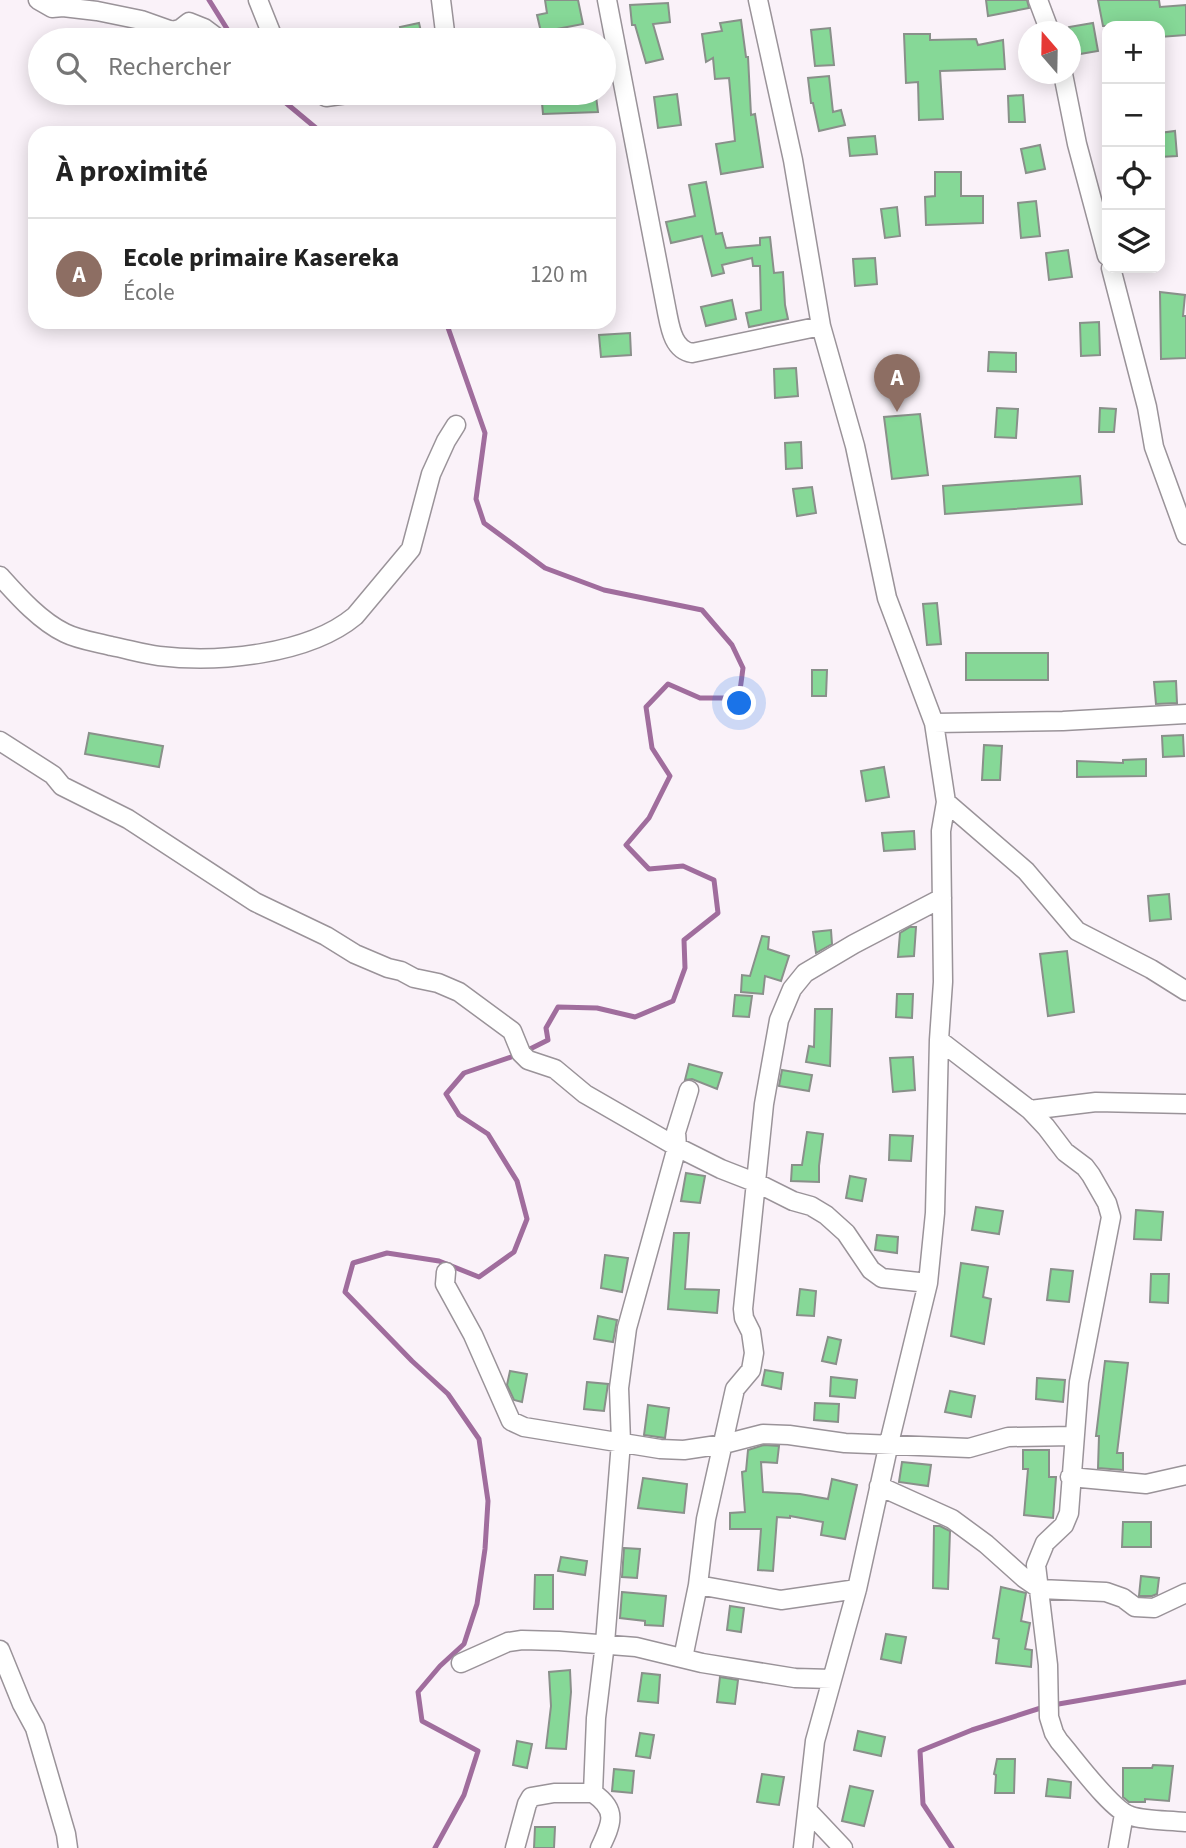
<!DOCTYPE html>
<html lang="fr">
<head>
<meta charset="utf-8">
<style>
  :root { --surface:#fff; --page:#f2f2f2; --text:#222; --muted:#767676; --line:#e0e0e0; --accent:#2563eb }
  body { margin:0; font-family:"Source Sans 3",sans-serif; background:var(--page); color:var(--text) }
  .controls { position:absolute; right:21px; top:21px; display:grid; overflow:hidden; border-radius:14px; box-shadow:0 4px 18px #0003 }
  .controls button { width:63px; height:63px; display:grid; place-items:center; padding:0; border:0; border-bottom:2px solid var(--line); background:var(--surface); color:var(--text); font:35px sans-serif }
  .compass { position:absolute; left:1018px; top:21px; width:63px; height:63px; border-radius:50%; background:var(--surface); box-shadow:0 4px 18px #0003; rotate:340deg }
  .you { position:absolute; left:740px; top:704px; width:24px; height:24px; margin:-18px; border:5px solid #fff; border-radius:50%; background:#1a73e8; box-shadow:0 0 0 10px #1a73e833 }
  .badge { display:grid; place-items:center; width:46px; height:46px; border-radius:50%; background:var(--accent); color:#fff; font-size:23px; font-weight:700 }
  .pin { position:absolute; translate:-50% -58px; filter:drop-shadow(0 2px 4px #0008) }
  .pin::after { content:''; position:absolute; top:37px; width:24px; height:21px; background:inherit; clip-path:polygon(0 0,100% 0,50% 100%) }
  .list { margin:0; padding:0; list-style:none }
  h2 { display:flex; justify-content:space-between; align-items:center; height:91px; margin:0; padding:0 28px; font-size:30px }
  h2 small { font-size:23px; font-weight:400; color:var(--muted) }
  .list li { display:grid; grid-template-columns:46px 1fr auto; gap:21px; align-items:center; box-sizing:border-box; height:112px; padding:0 28px; border-top:2px solid var(--line) }
  .list b { display:block; font-size:26px; white-space:nowrap }
  .list p { margin:0; font-size:23px; white-space:nowrap; color:var(--muted) }
  .list em { font-size:23px; font-style:normal; color:var(--muted) }
  .icon { flex:none; width:38px; height:38px; fill:none; stroke:currentColor; stroke-width:2; stroke-linecap:round; stroke-linejoin:round }
  .map { position:relative; flex:none; width:1186px; height:1848px; overflow:hidden }
  .search { position:absolute; background:var(--surface); box-shadow:0 4px 18px #0003; left:28px; top:28px; width:588px; height:77px; display:flex; align-items:center; gap:18px; box-sizing:border-box; padding:0 24px; border-radius:38px; color:var(--muted); font-size:26px }
  .panel { position:absolute; background:var(--surface); box-shadow:0 4px 18px #0003; left:28px; top:126px; width:588px; height:203px; border-radius:21px }
  .map>svg:first-child { display:block }
  .lines { fill:none; stroke-linecap:round; stroke-linejoin:round }
  .stream { stroke:#a06d9d; stroke-width:5 }
  .building { fill:#86d897; stroke:#89908a; stroke-width:2 }
  .minor-casing { stroke:#9a9399; stroke-width:21 }
  .minor { stroke:#fff; stroke-width:18 }
</style>
</head>
<body>
<div class="map">
<svg width="1186" height="1848" viewBox="0 0 1186 1848">
  <rect width="100%" height="100%" fill="#faf2f9"/>
  <g class="lines">
    <path class="stream" d="M 209,0 L 234,40
      M 274,93 L 322,133
      M 446,322 L 485,433 L 476,499 L 484,523 L 545,568 L 604,590 L 702,610 L 732,645 L 743,668 L 739,698 L 700,698 L 668,684 L 646,707 L 652,748 L 670,776 L 649,818 L 626,845 L 649,869 L 683,866 L 714,880 L 718,913 L 684,940 L 685,968 L 673,1001 L 635,1017 L 597,1008 L 558,1007 L 546,1028 L 548,1040 L 526,1051
      M 435,1848 L 464,1795 L 478,1751 L 422,1721 L 418,1692 L 440,1666 L 464,1644 L 477,1604 L 485,1549 L 488,1501 L 479,1439 L 448,1394 L 412,1361 L 345,1292 L 353,1263 L 387,1253 L 439,1261 L 479,1277 L 514,1252 L 527,1219 L 517,1181 L 488,1134 L 459,1115 L 446,1094 L 464,1073 L 517,1055
      M 952,1848 L 923,1804 L 920,1751 L 972,1730 L 1047,1706 L 1186,1682"/>
  </g>
  <path class="building" d="M 545,0 L 578,0 L 583,24 L 541,32 L 537,15 L 547,13 Z
    M 986,0 L 1027,0 L 1029,8 L 988,16 Z
    M 1098,0 L 1159,0 L 1160,7 L 1186,5 L 1186,35 L 1160,37 L 1160,26 L 1103,26 Z
    M 668,3 L 670,22 L 653,24 L 663,59 L 646,63 L 635,25 L 632,25 L 630,5 Z
    M 741,20 L 746,57 L 748,57 L 751,115 L 755,114 L 763,167 L 721,174 L 716,144 L 735,141 L 729,78 L 715,79 L 713,58 L 706,62 L 702,34 L 722,31 L 720,23 Z
    M 419,23 L 423,40 L 403,40 L 400,27 Z
    M 1093,23 L 1098,51 L 1074,55 L 1069,27 Z
    M 830,28 L 834,65 L 815,66 L 811,30 Z
    M 904,34 L 930,34 L 930,40 L 976,39 L 978,45 L 1003,40 L 1005,69 L 940,71 L 943,119 L 919,120 L 918,82 L 906,83 Z
    M 829,76 L 833,112 L 841,110 L 845,125 L 819,131 L 813,103 L 811,103 L 808,78 Z
    M 677,94 L 681,125 L 658,128 L 654,97 Z
    M 577,95 L 577,98 L 596,96 L 598,112 L 543,114 L 542,103 L 563,100 L 563,96 Z
    M 1023,95 L 1025,122 L 1009,122 L 1008,96 Z
    M 1175,131 L 1177,156 L 1160,157 L 1160,133 Z
    M 875,136 L 877,154 L 850,156 L 848,138 Z
    M 1040,145 L 1045,169 L 1026,173 L 1021,149 Z
    M 935,172 L 961,172 L 961,196 L 983,196 L 983,223 L 926,225 L 925,197 L 935,196 Z
    M 706,182 L 716,234 L 722,233 L 726,248 L 760,245 L 760,238 L 770,237 L 774,273 L 783,272 L 785,305 L 788,319 L 749,327 L 746,313 L 761,310 L 760,266 L 753,266 L 752,258 L 722,265 L 724,273 L 712,276 L 702,236 L 671,243 L 666,222 L 695,216 L 689,185 Z
    M 1036,201 L 1040,236 L 1021,238 L 1018,203 Z
    M 897,207 L 900,236 L 885,238 L 881,209 Z
    M 1068,250 L 1072,277 L 1049,280 L 1046,253 Z
    M 875,258 L 877,284 L 855,286 L 853,259 Z
    M 1160,292 L 1185,295 L 1183,316 L 1186,316 L 1186,358 L 1161,359 Z
    M 732,300 L 736,319 L 706,326 L 701,307 Z
    M 1099,322 L 1100,355 L 1081,356 L 1080,323 Z
    M 630,333 L 631,355 L 601,357 L 599,335 Z
    M 989,352 L 1016,353 L 1016,372 L 988,371 Z
    M 796,368 L 798,396 L 775,398 L 774,369 Z
    M 997,408 L 1018,409 L 1016,438 L 995,437 Z
    M 1100,408 L 1116,409 L 1114,432 L 1099,432 Z
    M 920,414 L 928,475 L 892,479 L 884,417 Z
    M 801,442 L 802,468 L 786,469 L 785,443 Z
    M 1080,476 L 1082,504 L 945,514 L 943,486 Z
    M 812,487 L 816,513 L 797,516 L 793,489 Z
    M 937,603 L 941,644 L 927,645 L 923,604 Z
    M 966,653 L 1048,653 L 1048,680 L 966,680 Z
    M 812,670 L 827,670 L 826,696 L 812,696 Z
    M 1176,681 L 1177,703 L 1156,704 L 1154,682 Z
    M 89,733 L 163,746 L 159,767 L 85,754 Z
    M 1183,735 L 1184,756 L 1163,757 L 1162,736 Z
    M 984,745 L 1002,746 L 1000,780 L 982,780 Z
    M 1146,759 L 1146,776 L 1077,777 L 1077,761 L 1123,763 L 1123,760 Z
    M 884,767 L 889,797 L 866,801 L 861,771 Z
    M 914,831 L 915,849 L 884,851 L 882,833 Z
    M 1169,894 L 1171,919 L 1150,921 L 1148,896 Z
    M 910,927 L 916,927 L 914,956 L 898,957 L 900,933 Z
    M 831,930 L 832,944 L 816,953 L 813,932 Z
    M 762,936 L 769,937 L 768,949 L 789,956 L 781,981 L 765,976 L 763,994 L 741,992 L 742,975 L 750,976 Z
    M 1067,951 L 1074,1012 L 1048,1016 L 1040,954 Z
    M 897,994 L 913,994 L 912,1018 L 896,1017 Z
    M 735,995 L 752,996 L 749,1017 L 733,1016 Z
    M 815,1009 L 832,1009 L 830,1066 L 806,1062 L 809,1046 L 814,1047 Z
    M 913,1057 L 915,1090 L 893,1092 L 890,1058 Z
    M 689,1064 L 722,1073 L 717,1089 L 692,1079 L 685,1080 Z
    M 782,1070 L 812,1075 L 809,1091 L 779,1086 Z
    M 807,1132 L 823,1134 L 819,1166 L 819,1182 L 791,1181 L 792,1165 L 802,1165 Z
    M 890,1135 L 913,1136 L 911,1161 L 889,1160 Z
    M 686,1173 L 705,1176 L 700,1203 L 681,1201 Z
    M 850,1176 L 866,1179 L 862,1201 L 846,1198 Z
    M 976,1207 L 1003,1211 L 999,1234 L 972,1230 Z
    M 1136,1210 L 1163,1212 L 1161,1240 L 1134,1239 Z
    M 674,1233 L 689,1233 L 685,1289 L 719,1290 L 717,1313 L 668,1309 Z
    M 877,1235 L 898,1237 L 897,1253 L 875,1250 Z
    M 605,1255 L 628,1258 L 622,1292 L 601,1288 Z
    M 961,1263 L 988,1267 L 983,1297 L 991,1299 L 984,1344 L 951,1336 Z
    M 1051,1269 L 1073,1271 L 1069,1302 L 1047,1300 Z
    M 1151,1274 L 1169,1274 L 1168,1303 L 1150,1302 Z
    M 800,1289 L 816,1291 L 814,1316 L 797,1315 Z
    M 598,1316 L 617,1320 L 613,1342 L 594,1339 Z
    M 828,1337 L 841,1340 L 836,1364 L 822,1361 Z
    M 1105,1361 L 1128,1363 L 1117,1453 L 1123,1453 L 1123,1470 L 1098,1468 L 1099,1436 L 1096,1436 Z
    M 765,1370 L 783,1373 L 781,1389 L 762,1385 Z
    M 510,1371 L 527,1374 L 522,1402 L 514,1400 L 507,1385 Z
    M 831,1377 L 857,1380 L 855,1398 L 830,1396 Z
    M 1037,1378 L 1065,1380 L 1063,1402 L 1036,1399 Z
    M 587,1382 L 608,1384 L 604,1411 L 584,1409 Z
    M 950,1391 L 975,1396 L 971,1417 L 945,1412 Z
    M 815,1403 L 839,1404 L 838,1422 L 814,1420 Z
    M 648,1405 L 669,1408 L 665,1438 L 644,1435 Z
    M 764,1445 L 779,1446 L 777,1463 L 761,1462 L 763,1492 L 800,1494 L 828,1499 L 832,1479 L 857,1485 L 845,1539 L 821,1535 L 823,1522 L 790,1516 L 790,1518 L 777,1517 L 773,1571 L 758,1570 L 761,1529 L 730,1529 L 730,1513 L 745,1512 L 742,1472 L 746,1471 L 748,1450 Z
    M 1023,1450 L 1049,1450 L 1049,1477 L 1056,1477 L 1053,1518 L 1024,1515 L 1028,1469 L 1023,1469 Z
    M 902,1462 L 931,1465 L 928,1486 L 899,1482 Z
    M 643,1478 L 687,1484 L 684,1513 L 638,1508 Z
    M 1123,1522 L 1151,1522 L 1151,1547 L 1122,1547 Z
    M 934,1526 L 940,1526 L 950,1531 L 948,1589 L 933,1588 Z
    M 624,1548 L 640,1549 L 637,1578 L 622,1577 Z
    M 561,1557 L 587,1561 L 585,1575 L 558,1571 Z
    M 535,1575 L 553,1575 L 553,1609 L 534,1609 Z
    M 1141,1576 L 1159,1578 L 1157,1594 L 1152,1596 L 1139,1596 Z
    M 1001,1587 L 1026,1593 L 1021,1621 L 1030,1623 L 1025,1649 L 1032,1650 L 1031,1667 L 996,1663 L 999,1639 L 993,1638 Z
    M 622,1592 L 666,1596 L 663,1626 L 645,1625 L 645,1621 L 620,1618 Z
    M 730,1606 L 744,1608 L 741,1632 L 727,1630 Z
    M 886,1634 L 906,1637 L 901,1663 L 881,1659 Z
    M 570,1670 L 571,1692 L 566,1749 L 546,1748 L 551,1706 L 549,1672 Z
    M 642,1673 L 660,1675 L 658,1703 L 638,1701 Z
    M 720,1677 L 738,1680 L 735,1704 L 717,1702 Z
    M 858,1731 L 885,1737 L 881,1756 L 854,1750 Z
    M 640,1733 L 654,1735 L 650,1758 L 636,1756 Z
    M 517,1741 L 532,1744 L 527,1768 L 513,1765 Z
    M 997,1759 L 1015,1759 L 1014,1793 L 995,1793 L 996,1775 L 994,1774 Z
    M 1153,1765 L 1173,1766 L 1169,1801 L 1145,1799 L 1145,1802 L 1129,1802 L 1123,1797 L 1123,1768 L 1152,1768 Z
    M 614,1769 L 634,1771 L 632,1793 L 612,1791 Z
    M 762,1774 L 784,1777 L 779,1805 L 757,1802 Z
    M 1048,1779 L 1071,1782 L 1070,1798 L 1046,1796 Z
    M 850,1786 L 873,1791 L 864,1826 L 842,1821 Z
    M 535,1827 L 555,1827 L 554,1848 L 534,1848 Z"/>
  <g class="lines">
    <defs>
      <path id="minor" d="M 38,0 L 52,8 L 63,7 L 97,11 L 141,20 L 172,31 L 180,29 L 189,22 L 204,28 L 220,40
        M 258,0 L 274,40
        M 441,0 L 446,40
        M 607,0 L 667,312 C 670,327 673,350 692,353 L 821,326
        M 758,0 L 793,160 L 821,326 L 855,446 L 887,598 L 934,723 L 946,802 L 941,831 L 943,982 L 939,1040 L 935,1213 L 928,1283 L 889,1443 L 857,1589 L 815,1741 L 803,1848
        M 1038,0 L 1050,32
        M 1063,74 L 1077,144 L 1107,256
        M 319,93 L 326,97 L 354,93
        M 1111,268 L 1147,407 L 1154,447 L 1186,535
        M 0,576 C 18,596 40,621 65,633 C 79,640 96,642 111,646 C 127,649 143,654 159,656 C 218,663 308,655 355,616 L 411,549 L 431,474 L 446,441 L 456,425
        M 934,723 L 1063,721 L 1186,714
        M 0,741 L 53,775 L 62,786 L 128,819 L 255,902 L 326,936 L 355,954 L 388,968 L 401,971 L 414,978 L 438,983 L 459,992 L 512,1031 L 521,1053 L 528,1060 L 555,1069 L 585,1094 L 677,1147 L 721,1169 L 757,1183 L 793,1201 L 811,1206 L 826,1215 L 846,1233 L 871,1270 L 882,1278 L 928,1283
        M 946,802 L 1026,871 L 1077,931 L 1151,969 L 1186,991
        M 939,1040 L 1030,1110 L 1046,1127 L 1065,1152 L 1085,1167 L 1091,1175 L 1107,1203 L 1111,1217 L 1079,1382 L 1069,1513 L 1064,1525 L 1045,1543 L 1036,1565 L 1048,1665 L 1049,1717 L 1054,1733 L 1059,1741 C 1074,1758 1112,1811 1131,1816 C 1147,1821 1169,1820 1186,1822
        M 1030,1110 L 1096,1102 L 1186,1104
        M 446,1272 L 445,1284 L 473,1335 L 511,1421 L 524,1427 L 660,1449 L 684,1450 L 724,1444 L 763,1434 L 789,1435 L 845,1443 L 969,1448 L 1008,1437 L 1073,1436
        M 1070,1477 L 1146,1484 L 1186,1475
        M 879,1486 L 952,1519 L 986,1544 L 1024,1578 L 1040,1589 L 1106,1592 L 1123,1598 L 1135,1607 L 1154,1608 L 1186,1593
        M 698,1585 L 781,1600 L 857,1589
        M 0,1650 L 22,1704 L 35,1728 L 66,1834 L 68,1848
        M 683,1658 L 698,1585 L 706,1519 L 735,1389 L 751,1370 L 754,1353 L 751,1332 L 744,1318 L 743,1309 L 764,1104 L 779,1020 L 792,989 L 805,973 L 854,944 L 942,898
        M 461,1663 L 508,1642 L 522,1640 L 559,1641 L 636,1647 L 702,1663 L 795,1678 L 832,1679
        M 809,1812 L 843,1848
        M 515,1848 L 527,1804 L 531,1797 L 554,1793 L 593,1793
        M 600,1848 C 612,1823 618,1810 593,1793 L 596,1718 L 605,1643 L 621,1442 L 619,1388 L 627,1328 L 677,1147 L 676,1132 L 689,1090
        M 1118,1848 L 1124,1814"/>
    </defs>
    <use href="#minor" class="minor-casing"/>
    <use href="#minor" class="minor"/>
  </g>
</svg>
<div class="controls">
<button>+</button>
<button>−</button>
<button><svg class="icon" aria-label="locate" viewBox="0 0 24 24"><circle cx="12" cy="12" r="6"/><path d="M12 2v4M12 18v4M2 12h4M18 12h4"/></svg></button>
<button><svg class="icon" aria-label="layers" viewBox="0 0 24 24"><path d="M12 4l9 5-9 5-9-5zM3 14l9 5 9-5"/></svg></button>
</div>
<svg class="compass" viewBox="-18 -18 36 36"><path d="M0-13l5 13h-10z" fill="#e53935"/><path d="M0 13l5-13h-10z" fill="#767676"/></svg>
<div class="you"></div>
<div class="pin badge" style="left:897px;top:412px;background:#8d6e63">A</div>
<div class="search"><svg class="icon" aria-label="search" viewBox="0 0 24 24"><circle cx="10" cy="10" r="6"/><path d="M15 15l6 6"/></svg>Rechercher</div>
<section class="panel">
<h2>À proximité<small></small></h2>
<ul class="list">
<li><span class="badge" style="background:#8d6e63">A</span><div><b>Ecole primaire Kasereka</b><p>École</p></div><em>120 m</em></li>
</ul>
</section>
</div>
</body>
</html>
